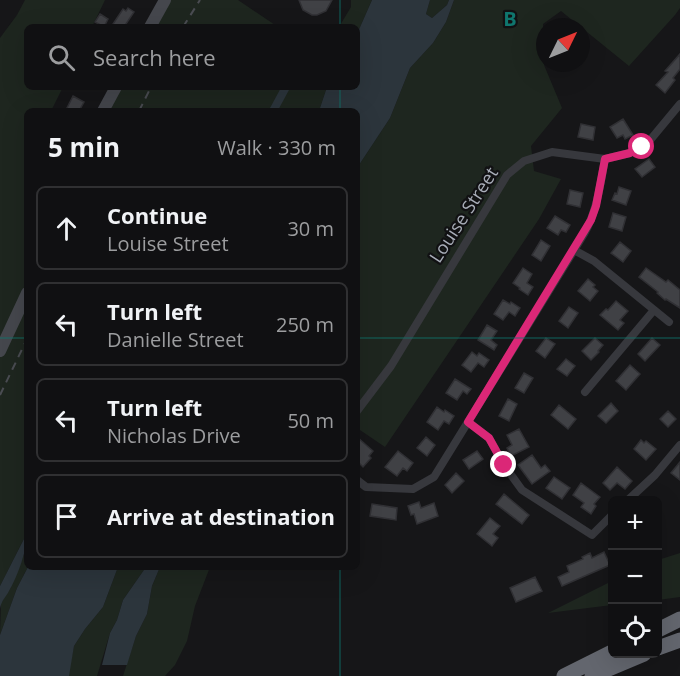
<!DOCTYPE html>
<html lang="en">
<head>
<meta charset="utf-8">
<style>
  :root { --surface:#101012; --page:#19191b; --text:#f1f3f6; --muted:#9c9d9f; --line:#303032 }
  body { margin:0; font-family:"Open Sans",sans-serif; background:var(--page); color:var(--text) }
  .controls { position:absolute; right:18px; bottom:18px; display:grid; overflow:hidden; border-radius:9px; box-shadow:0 6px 24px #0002 }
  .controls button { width:54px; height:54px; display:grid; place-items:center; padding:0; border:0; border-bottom:2px solid var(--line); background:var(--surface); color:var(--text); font:30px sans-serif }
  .compass { position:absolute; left:536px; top:18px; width:54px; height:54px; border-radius:50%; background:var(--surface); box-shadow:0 6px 24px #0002; rotate:47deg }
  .stop { position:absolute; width:18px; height:18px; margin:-14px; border:4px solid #db2777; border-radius:50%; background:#fff }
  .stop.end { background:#db2777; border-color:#fff; box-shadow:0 2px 6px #0008 }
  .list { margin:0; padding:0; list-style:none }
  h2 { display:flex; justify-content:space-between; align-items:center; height:78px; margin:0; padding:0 24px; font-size:26px }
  h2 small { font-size:20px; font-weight:400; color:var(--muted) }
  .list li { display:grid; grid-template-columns:39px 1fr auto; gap:18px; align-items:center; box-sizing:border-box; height:84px; margin:0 12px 12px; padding:0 12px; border:2px solid var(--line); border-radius:9px }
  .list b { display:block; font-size:22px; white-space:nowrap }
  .list p { margin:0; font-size:20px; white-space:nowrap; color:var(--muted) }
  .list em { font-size:20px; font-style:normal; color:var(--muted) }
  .icon { flex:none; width:33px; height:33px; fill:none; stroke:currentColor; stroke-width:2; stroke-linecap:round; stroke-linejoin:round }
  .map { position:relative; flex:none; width:680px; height:676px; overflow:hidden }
  .search { position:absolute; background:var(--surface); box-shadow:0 6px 24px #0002; left:24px; top:24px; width:336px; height:66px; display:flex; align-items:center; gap:15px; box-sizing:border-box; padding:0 21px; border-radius:9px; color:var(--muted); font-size:22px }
  .panel { position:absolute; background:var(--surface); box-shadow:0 6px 24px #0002; left:24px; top:108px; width:336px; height:462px; border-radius:9px }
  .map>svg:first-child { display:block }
  .green { fill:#1e261f }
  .water { fill:#2c353c }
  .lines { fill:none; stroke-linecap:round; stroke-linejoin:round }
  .canal { stroke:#2c353c; stroke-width:8 }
  .building { fill:#404145; stroke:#303034; stroke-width:1.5 }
  .street { stroke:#37383d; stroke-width:8 }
  .secondary { stroke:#45474d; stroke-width:12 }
  .highway { stroke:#63666e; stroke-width:15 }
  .rail { stroke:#4a4c52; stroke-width:2; stroke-dasharray:8 6; stroke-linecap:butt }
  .route { stroke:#db2777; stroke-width:8 }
  .grid { fill:none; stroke:#0f766e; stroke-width:1.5; stroke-opacity:0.55 }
  .labels { text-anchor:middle; stroke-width:4.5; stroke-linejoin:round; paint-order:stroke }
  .street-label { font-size:18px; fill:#a8adb8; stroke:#111113 }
  .grid-label { font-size:20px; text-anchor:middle; font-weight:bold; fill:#0f766e; stroke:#111113; stroke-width:4.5; stroke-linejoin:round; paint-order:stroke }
</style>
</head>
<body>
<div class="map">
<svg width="680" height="676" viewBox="0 0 680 676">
  <rect width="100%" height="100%" fill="#161618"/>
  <path class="green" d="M 25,0 L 105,0 L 92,27 L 27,27 L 27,87 L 63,87 L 51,111 L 27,111 L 27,533 L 0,586 L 0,38 L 17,15 Z
    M 163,0 L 238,0 L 278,27 L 148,27 Z
    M 351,0 L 372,0 L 357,34 L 357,27 L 339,27 L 351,7 Z
    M 430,0 L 449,0 L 447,5 L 432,18 L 426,14 Z
    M 454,0 L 680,0 L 680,8 L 675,15 L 629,66 L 561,11 L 543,24 L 544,65 L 562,108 L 531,146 L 534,171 L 561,179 L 539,219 L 385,447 L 357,428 L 357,168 L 390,118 L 410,68 L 433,43 L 446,22 Z
    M 114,87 L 327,87 L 319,111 L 101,111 Z
    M 27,547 L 27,567 L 28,567 L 17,588 L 0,635 L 1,603 L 10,589 Z
    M 680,553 L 680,597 L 658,600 L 658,560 Z
    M 118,567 L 146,567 L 123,600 L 117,620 L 110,633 L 97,676 L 68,676 L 74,646 L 85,629 L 103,607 Z
    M 160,567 L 210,567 L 195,606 L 187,641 L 175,665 L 165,676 L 123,676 L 136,636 L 147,614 L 152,586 Z
    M 612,581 L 612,605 L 548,613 Z"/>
  <path class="water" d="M 372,0 L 430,0 L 426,14 L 432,18 L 447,5 L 449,0 L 454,0 L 446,22 L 433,43 L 410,68 L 390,118 L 357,168 L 357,111 L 319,111 L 327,87 L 357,87 L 357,34 Z
    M 27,533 C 27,551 18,575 9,591 C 6,597 1,601 0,609 L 0,586 Z
    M 28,567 L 118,567 L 103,607 L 85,629 L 74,646 L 69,676 L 0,676 L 0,635 L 17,588 Z
    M 146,567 L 160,567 L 152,586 L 147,614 L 136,636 L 127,665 L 102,665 L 110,633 L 117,620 L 123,600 Z"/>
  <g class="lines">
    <path class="canal" d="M 273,111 L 286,87"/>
  </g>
  <path class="building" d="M 299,0 L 332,0 L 326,11 L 317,15 L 312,15 L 303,10 Z
    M 128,8 L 134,12 L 124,27 L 111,27 L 123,9 L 126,11 Z
    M 100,14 L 108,19 L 104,27 L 95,22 Z
    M 680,54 L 680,69 L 673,78 L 675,80 L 665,93 L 656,85 L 668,72 L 665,71 Z
    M 73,96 L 84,102 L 79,111 L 73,111 L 67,108 Z
    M 623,119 L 633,135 L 625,139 L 623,135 L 617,138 L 610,127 Z
    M 581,124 L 595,127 L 593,140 L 578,137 Z
    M 649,159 L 655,167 L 642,177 L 635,169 Z
    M 619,187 L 631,191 L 626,205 L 612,200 L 615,193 L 617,194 Z
    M 570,190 L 583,193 L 580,207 L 567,204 Z
    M 613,213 L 626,217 L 622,231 L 609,227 Z
    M 555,216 L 570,225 L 566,232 L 561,230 L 558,235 L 547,228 Z
    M 541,240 L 550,246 L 541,261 L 532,255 Z
    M 620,242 L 631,251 L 623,262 L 611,253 Z
    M 523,268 L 532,274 L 527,283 L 533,287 L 528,295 L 519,289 L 520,288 L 513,283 Z
    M 646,268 L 666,282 L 668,280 L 680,290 L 680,308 L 666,299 L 665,300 L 657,293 L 658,292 L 639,277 Z
    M 588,279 L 595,285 L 593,287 L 598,291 L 590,301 L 578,291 Z
    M 503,300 L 510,304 L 511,302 L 520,308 L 515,316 L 509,312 L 503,320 L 494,314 Z
    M 616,301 L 628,311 L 620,320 L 624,323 L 618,330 L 600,315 L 606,309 L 608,310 Z
    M 569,307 L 578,313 L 568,328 L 559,321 Z
    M 487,325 L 497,331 L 491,340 L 497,345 L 494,350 L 478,340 Z
    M 546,338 L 555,344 L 545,358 L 536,351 Z
    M 595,338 L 603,345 L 598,351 L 599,352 L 591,360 L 582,351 Z
    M 652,338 L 660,345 L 645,361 L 638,354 Z
    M 472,352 L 477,356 L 479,353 L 489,360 L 484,367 L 478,363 L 471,372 L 462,365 Z
    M 566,359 L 575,366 L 567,376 L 557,369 Z
    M 630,365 L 640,374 L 626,390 L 616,381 Z
    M 524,373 L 533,378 L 524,393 L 515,388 Z
    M 455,379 L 471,389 L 467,394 L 463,391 L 457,400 L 446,393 Z
    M 508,399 L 517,404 L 509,421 L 499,416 Z
    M 611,403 L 618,411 L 606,423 L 598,416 Z
    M 559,405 L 576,419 L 568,429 L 551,415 Z
    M 437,407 L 444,412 L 445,410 L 454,416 L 449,424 L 444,421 L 438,430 L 427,422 Z
    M 668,411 L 676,419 L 668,427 L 660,419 Z
    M 519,429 L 529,447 L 511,456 L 507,448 L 512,445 L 507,435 Z
    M 357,437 L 373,451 L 369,456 L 371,458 L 363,467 L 357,461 Z
    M 426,437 L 435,445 L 427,456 L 417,448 Z
    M 641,440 L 644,443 L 646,441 L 656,449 L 646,460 L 634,449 Z
    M 398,451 L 413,463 L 407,471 L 403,468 L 397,476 L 385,467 Z
    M 477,451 L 483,459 L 469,469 L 463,460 Z
    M 532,455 L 541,468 L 545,465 L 550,471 L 532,484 L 518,465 Z
    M 680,462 L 680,480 L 671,473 Z
    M 617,467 L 632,481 L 625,489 L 617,483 L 610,490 L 603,483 Z
    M 456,473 L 464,481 L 452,493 L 445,485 Z
    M 554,477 L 570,488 L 562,499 L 546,488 Z
    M 581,483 L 600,497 L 594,504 L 596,506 L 591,514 L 581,507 L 584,503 L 573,495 Z
    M 504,494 L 529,515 L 522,524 L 496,504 Z
    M 419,502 L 421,508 L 434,503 L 438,516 L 417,524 L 414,514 L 411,515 L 408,506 Z
    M 372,504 L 397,508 L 396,520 L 370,516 Z
    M 490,518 L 500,526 L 493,534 L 498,538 L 492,546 L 477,534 Z
    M 604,552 L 610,565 L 562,586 L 558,577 L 569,572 L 567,566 L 583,559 L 582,557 L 590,553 L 592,558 Z
    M 535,577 L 542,591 L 516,602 L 510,588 Z"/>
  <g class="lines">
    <path class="street" d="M 574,250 L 594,261 L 669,322
      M 585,392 L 654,310
      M 357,411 L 391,366 L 507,175 L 524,161 L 552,152 L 605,159 L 630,153 L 642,147 L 651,139 L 680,104
      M 468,422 L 489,438 L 504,465 L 522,490 L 592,535 L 612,515
      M 357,480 L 366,487 L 413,489 L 434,477 L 584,234 C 597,211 600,186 605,159
      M 628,500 L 655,475 L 680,445"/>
    <path class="secondary" d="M 150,27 L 165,0
      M 103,111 L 116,87
      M 0,351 L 27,293"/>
    <path class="highway" d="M 658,630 L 680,619
      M 658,648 L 680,640
      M 564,676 L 612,652
      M 592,676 L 644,654"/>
    <path class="rail" d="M 183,27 L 200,0
      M 139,111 L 151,87
      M 0,395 L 27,339"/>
  </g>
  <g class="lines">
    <path class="route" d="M 504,465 L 489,438 L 468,422 L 591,220 L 596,206 L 605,159 L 630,153 L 642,147"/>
  </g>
  <path class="grid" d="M 340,0 L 340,27M 340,87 L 340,111M 0,338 L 27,338M 357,338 L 680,338M 340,567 L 340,676"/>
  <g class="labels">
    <g class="street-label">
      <text transform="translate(464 215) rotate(-57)" y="6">Louise Street</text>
    </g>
  </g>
  <g class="grid-label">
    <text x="510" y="26">B</text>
  </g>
</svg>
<div class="controls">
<button>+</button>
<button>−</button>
<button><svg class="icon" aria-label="locate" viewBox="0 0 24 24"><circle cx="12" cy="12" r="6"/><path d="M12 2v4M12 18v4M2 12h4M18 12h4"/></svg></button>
</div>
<svg class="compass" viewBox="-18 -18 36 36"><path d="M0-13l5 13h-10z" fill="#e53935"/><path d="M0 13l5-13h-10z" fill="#9c9d9f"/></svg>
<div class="stop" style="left:642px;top:147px"></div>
<div class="stop end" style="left:504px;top:465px"></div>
<div class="search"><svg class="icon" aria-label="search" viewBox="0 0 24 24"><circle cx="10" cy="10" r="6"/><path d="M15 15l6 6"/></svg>Search here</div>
<section class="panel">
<h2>5 min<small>Walk · 330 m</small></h2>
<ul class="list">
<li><svg class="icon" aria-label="ahead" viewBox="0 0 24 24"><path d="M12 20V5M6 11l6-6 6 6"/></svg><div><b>Continue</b><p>Louise Street</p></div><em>30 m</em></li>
<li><svg class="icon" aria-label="left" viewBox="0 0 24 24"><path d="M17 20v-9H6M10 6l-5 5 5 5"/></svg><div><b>Turn left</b><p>Danielle Street</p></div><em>250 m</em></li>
<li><svg class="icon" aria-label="left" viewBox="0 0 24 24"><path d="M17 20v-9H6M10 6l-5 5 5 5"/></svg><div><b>Turn left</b><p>Nicholas Drive</p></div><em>50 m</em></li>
<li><svg class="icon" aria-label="arrive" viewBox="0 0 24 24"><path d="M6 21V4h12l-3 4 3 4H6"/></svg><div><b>Arrive at destination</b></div></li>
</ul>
</section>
</div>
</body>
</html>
